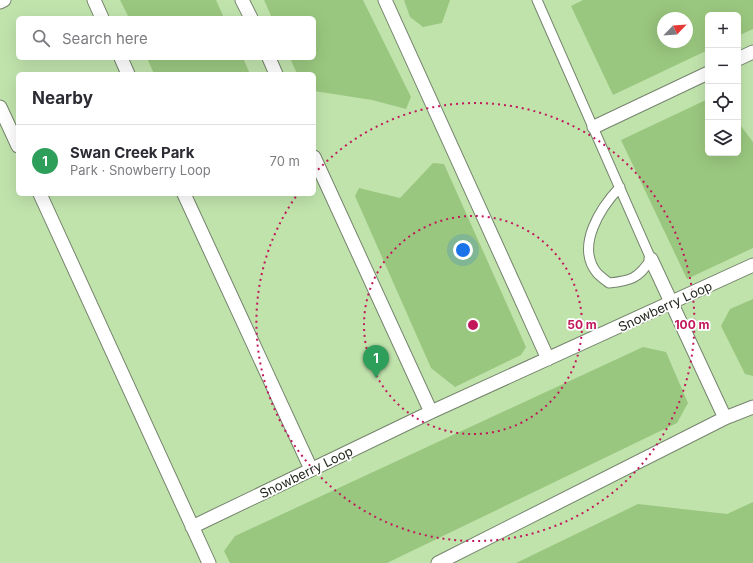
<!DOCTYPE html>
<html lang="en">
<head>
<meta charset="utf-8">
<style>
  :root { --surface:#fff; --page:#f7f7f7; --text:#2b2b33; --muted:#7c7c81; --line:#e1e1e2; --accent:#6839b1 }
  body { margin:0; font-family:Inter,sans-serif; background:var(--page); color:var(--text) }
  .controls { position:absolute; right:12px; top:12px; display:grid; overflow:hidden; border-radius:6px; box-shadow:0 4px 16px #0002 }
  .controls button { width:36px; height:36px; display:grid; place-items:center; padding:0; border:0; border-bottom:1px solid var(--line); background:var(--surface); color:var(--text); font:20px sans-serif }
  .compass { position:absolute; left:657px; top:12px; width:36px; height:36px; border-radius:50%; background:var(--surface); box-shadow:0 4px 16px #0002; rotate:65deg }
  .you { position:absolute; left:463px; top:250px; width:14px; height:14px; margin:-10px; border:3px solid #fff; border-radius:50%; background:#1a73e8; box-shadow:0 0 0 6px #1a73e833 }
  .badge { display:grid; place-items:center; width:26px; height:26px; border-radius:50%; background:var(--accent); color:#fff; font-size:13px; font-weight:700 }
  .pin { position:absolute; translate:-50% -33px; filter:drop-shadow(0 1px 2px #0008) }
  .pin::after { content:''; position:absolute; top:21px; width:14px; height:12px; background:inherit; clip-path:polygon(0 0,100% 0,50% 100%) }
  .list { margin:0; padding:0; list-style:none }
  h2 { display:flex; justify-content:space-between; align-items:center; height:52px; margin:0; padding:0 16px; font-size:17px }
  h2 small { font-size:13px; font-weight:400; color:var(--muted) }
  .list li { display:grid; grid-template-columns:26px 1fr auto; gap:12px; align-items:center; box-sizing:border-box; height:72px; padding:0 16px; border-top:1px solid var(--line) }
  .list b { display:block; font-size:15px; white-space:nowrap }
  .list p { margin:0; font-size:13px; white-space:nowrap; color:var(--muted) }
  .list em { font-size:13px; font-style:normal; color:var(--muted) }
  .icon { flex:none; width:22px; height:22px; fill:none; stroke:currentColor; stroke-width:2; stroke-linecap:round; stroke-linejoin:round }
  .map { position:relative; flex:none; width:753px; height:563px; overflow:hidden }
  .search { position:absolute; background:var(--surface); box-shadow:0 4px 16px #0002; left:16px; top:16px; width:300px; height:44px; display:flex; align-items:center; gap:10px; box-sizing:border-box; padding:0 14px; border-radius:6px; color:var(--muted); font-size:15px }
  .panel { position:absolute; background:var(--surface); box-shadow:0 4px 16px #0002; left:16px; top:72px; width:300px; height:124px; border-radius:6px }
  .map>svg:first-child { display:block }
  .green { fill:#c0e3ac; fill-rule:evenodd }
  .forest { fill:#9ac77f; fill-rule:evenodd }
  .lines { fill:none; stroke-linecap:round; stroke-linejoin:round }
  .service-casing { stroke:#75846d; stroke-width:11 }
  .pedestrian-casing { stroke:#75846d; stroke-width:15 }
  .service { stroke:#fff; stroke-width:9 }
  .pedestrian { stroke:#fff; stroke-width:13 }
  .ring { fill:none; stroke:#c2185b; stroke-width:2; stroke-dasharray:2 4 }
  .labels { text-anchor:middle; stroke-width:3.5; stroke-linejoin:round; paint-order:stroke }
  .street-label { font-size:13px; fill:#22281e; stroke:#fff }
  .centre { fill:#c2185b; stroke:#fff; stroke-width:2 }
  .ring-label { font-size:12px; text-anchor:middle; font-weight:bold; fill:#c2185b; stroke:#fff; stroke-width:3.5; stroke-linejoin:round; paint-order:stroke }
</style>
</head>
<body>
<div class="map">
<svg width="753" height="563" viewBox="0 0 753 563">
  <rect width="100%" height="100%" fill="#e5f6dc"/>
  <path class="green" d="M 0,0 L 753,0 L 753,563 L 0,563 ZM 708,15 L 738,15 L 738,153 L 708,153 ZM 18,18 L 314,18 L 314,58 L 18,58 ZM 663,18 L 687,18 L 687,42 L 663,42 ZM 18,74 L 314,74 L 314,194 L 18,194 Z"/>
  <path class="forest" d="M 120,0 L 216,0 L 224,18 L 129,18 Z
    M 264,0 L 363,0 L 411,97 L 406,109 L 372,100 L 314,91 L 314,74 L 297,74 L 290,58 L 314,58 L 314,18 L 272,18 Z
    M 404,0 L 450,0 L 442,23 L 423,27 L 410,17 Z
    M 583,0 L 753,0 L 753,29 L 738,36 L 738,15 L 708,15 L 708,50 L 613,95 L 571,6 ZM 663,18 L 687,18 L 687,42 L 663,42 Z
    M 147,58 L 243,58 L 250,74 L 154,74 Z
    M 708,99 L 708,153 L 738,153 L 738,122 L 753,142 L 753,248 L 687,279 L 621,140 Z
    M 433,163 L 444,164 L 526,347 L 521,355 L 455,387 L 431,368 L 355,196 L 359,188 L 400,198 Z
    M 753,299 L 753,376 L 745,374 L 721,326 L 730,309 Z
    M 643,347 L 666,352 L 688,403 L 677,423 L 387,563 L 230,563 L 224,551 L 235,536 Z
    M 753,502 L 753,563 L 516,563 L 638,504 L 727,514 Z"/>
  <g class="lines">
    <defs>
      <path id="service" d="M 537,0 L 651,259 C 639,278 631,281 609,283 C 605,280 600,276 597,273 C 575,246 601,207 620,187"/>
      <path id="pedestrian" d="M 94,0 L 102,18
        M 242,0 L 251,18
        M 385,0 L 548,359
        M 0,2 L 4,0
        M 121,58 L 128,74
        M 269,58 L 276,74
        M 738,59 L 753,52
        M 0,107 L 18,146
        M 594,127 L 708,73
        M 314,157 L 431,412
        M 40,194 L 209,563
        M 184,194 L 311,469
        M 651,259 L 725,418
        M 192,527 L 431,412 L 753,265
        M 438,563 L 725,418 L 753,407"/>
    </defs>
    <use href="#service" class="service-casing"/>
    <use href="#pedestrian" class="pedestrian-casing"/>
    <use href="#service" class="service"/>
    <use href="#pedestrian" class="pedestrian"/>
  </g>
  <g class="ring">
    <circle cx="473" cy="325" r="109"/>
    <path d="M314 174A219 219 0 1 1 297 195"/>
  </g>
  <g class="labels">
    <g class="street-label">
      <text transform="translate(665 306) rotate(-25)" y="5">Snowberry Loop</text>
      <text transform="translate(306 472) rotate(-26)" y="5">Snowberry Loop</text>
    </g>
  </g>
  <circle cx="473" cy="325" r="6" class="centre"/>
  <g class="ring-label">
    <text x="582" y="329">50 m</text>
    <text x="692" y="329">100 m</text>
  </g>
</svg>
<div class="controls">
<button>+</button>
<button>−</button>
<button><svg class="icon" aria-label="locate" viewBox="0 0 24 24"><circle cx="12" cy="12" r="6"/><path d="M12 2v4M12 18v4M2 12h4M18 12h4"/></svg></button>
<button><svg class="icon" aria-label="layers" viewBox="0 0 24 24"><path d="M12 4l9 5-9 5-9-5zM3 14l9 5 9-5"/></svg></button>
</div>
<svg class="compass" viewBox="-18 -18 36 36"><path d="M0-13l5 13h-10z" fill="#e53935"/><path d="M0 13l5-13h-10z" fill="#7c7c81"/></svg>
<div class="you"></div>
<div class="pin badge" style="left:376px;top:378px;background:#2e9e5b">1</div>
<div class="search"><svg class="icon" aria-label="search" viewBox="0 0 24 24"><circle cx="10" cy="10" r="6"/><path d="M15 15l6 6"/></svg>Search here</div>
<section class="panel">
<h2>Nearby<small></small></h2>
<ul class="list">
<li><span class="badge" style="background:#2e9e5b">1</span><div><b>Swan Creek Park</b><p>Park · Snowberry Loop</p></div><em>70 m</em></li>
</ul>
</section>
</div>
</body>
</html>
